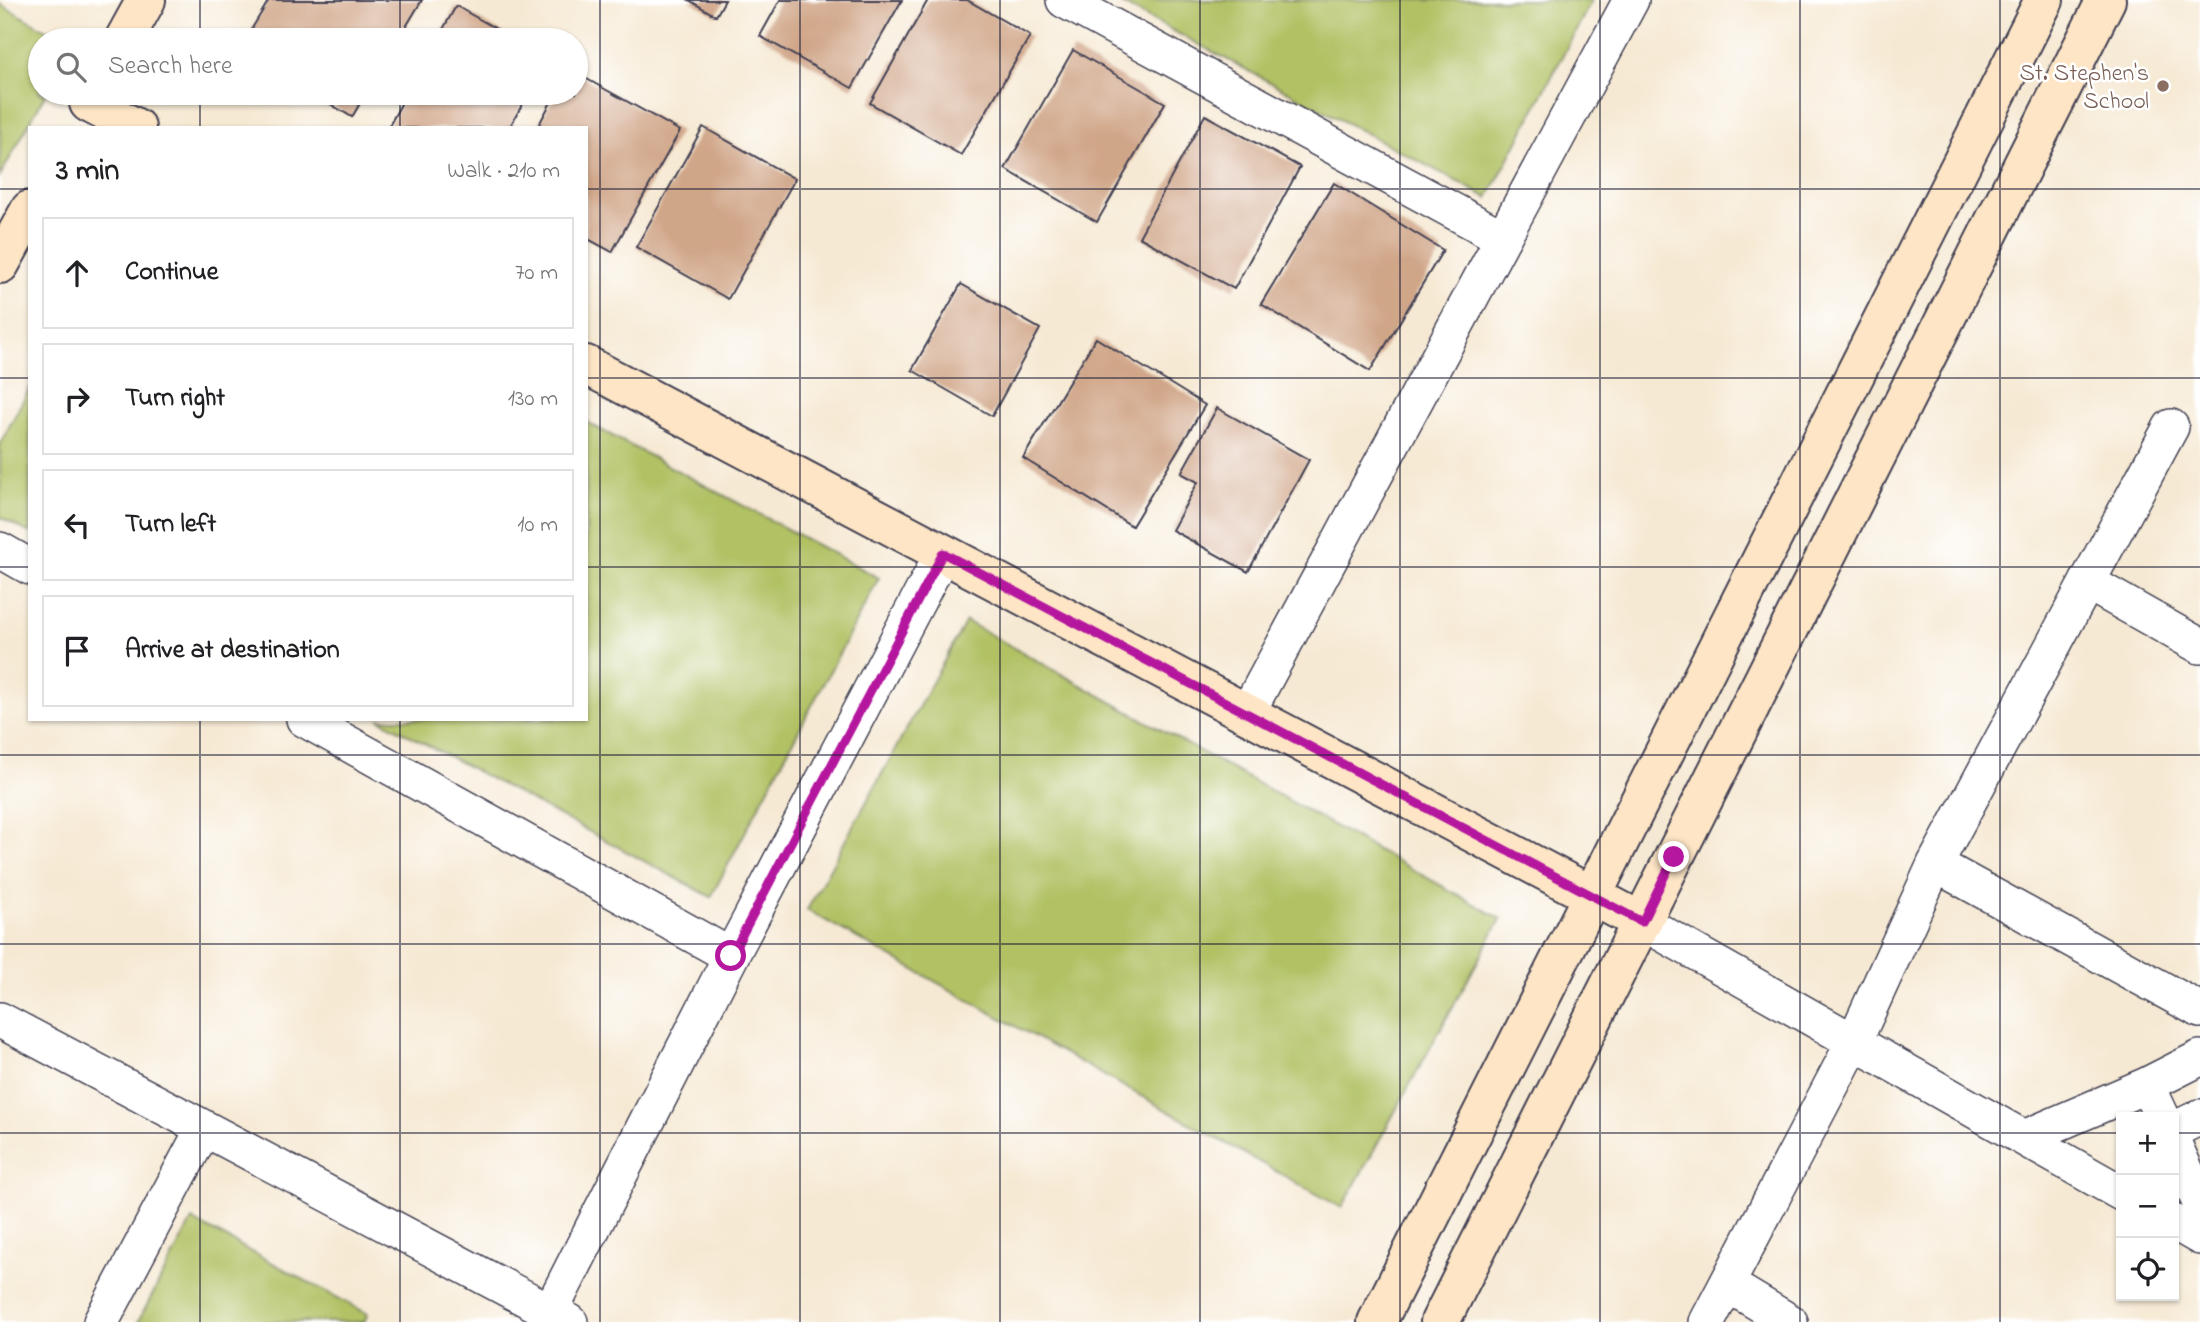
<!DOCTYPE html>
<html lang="en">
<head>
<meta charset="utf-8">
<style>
  :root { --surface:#fff; --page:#f6f6f6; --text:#202124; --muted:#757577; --line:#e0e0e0 }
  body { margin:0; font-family:"Indie Flower",sans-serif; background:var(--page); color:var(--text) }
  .controls { position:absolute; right:21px; bottom:21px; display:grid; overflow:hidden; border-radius:0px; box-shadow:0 2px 5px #0004 }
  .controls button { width:63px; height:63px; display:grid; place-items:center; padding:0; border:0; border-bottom:2px solid var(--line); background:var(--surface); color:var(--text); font:35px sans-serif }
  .stop { position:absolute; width:21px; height:21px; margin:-16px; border:5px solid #b5179e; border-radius:50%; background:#fff }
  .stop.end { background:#b5179e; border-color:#fff; box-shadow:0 2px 7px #0008 }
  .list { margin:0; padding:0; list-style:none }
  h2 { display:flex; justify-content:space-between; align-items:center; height:91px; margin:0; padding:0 28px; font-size:30px }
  h2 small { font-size:23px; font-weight:400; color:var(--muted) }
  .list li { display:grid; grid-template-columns:46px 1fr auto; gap:21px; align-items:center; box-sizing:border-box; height:112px; margin:0 14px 14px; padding:0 14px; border:2px solid var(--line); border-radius:0px }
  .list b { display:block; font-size:26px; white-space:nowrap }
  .list em { font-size:23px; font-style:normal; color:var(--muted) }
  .icon { flex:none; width:38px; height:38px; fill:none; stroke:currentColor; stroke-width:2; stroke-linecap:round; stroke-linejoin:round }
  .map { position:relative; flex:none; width:2200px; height:1322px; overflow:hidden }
  .search { position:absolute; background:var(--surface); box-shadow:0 2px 5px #0004; left:28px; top:28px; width:560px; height:77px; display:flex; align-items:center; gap:18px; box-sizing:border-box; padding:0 24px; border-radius:38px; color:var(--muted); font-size:26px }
  .panel { position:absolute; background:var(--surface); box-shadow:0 2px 5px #0004; left:28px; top:126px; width:560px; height:595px; border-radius:0px }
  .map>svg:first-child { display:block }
  .green { fill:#b1c164; stroke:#6a7250; stroke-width:2 }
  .building { fill:#d0a688 }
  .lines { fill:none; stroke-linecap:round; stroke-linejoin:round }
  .street-casing { stroke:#424052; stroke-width:38 }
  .secondary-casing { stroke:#424052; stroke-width:42 }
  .street { stroke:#fff; stroke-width:35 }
  .secondary { stroke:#fde5c5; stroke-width:38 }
  .route { stroke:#b5179e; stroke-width:9 }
  .grid { fill:none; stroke:#22223b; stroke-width:2; stroke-opacity:0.55 }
  .education-dot { fill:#8d6e63; stroke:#fff; stroke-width:2.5 }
  .labels { text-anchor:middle; stroke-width:5; stroke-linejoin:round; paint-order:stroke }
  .education-label { font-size:24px; fill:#785e54; stroke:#fff; text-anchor:end }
</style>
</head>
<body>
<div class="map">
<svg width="2200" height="1322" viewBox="0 0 2200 1322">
  <rect width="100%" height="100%" fill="#fff"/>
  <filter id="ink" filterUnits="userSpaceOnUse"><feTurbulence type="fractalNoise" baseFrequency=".0143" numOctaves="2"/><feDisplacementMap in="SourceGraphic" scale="14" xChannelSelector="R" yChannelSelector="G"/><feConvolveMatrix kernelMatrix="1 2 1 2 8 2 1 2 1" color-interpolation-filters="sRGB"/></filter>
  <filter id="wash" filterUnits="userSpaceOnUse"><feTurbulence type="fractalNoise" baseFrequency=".00686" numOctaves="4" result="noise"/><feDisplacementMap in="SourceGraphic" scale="28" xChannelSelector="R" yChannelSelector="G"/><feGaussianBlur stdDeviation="1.57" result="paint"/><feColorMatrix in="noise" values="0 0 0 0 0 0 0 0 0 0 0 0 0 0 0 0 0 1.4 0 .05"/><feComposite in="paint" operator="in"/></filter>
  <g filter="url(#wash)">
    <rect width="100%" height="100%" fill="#f6e9d3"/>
    <path class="green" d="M 1115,0 L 1592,0 L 1488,198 Z
      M 0,4 L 64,40 L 40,40 L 40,93 L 46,93 L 0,176 Z
      M 30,387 L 30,533 L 0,517 L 0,444 Z
      M 586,422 L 879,578 L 711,897 L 379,719 L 586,719 Z
      M 966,621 L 1501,919 L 1342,1208 L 807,910 Z
      M 192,1220 L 368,1314 L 364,1322 L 138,1322 Z"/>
    <g id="blocks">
      <path class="building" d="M 269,0 L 422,0 L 398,40 L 245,40 Z
        M 689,0 L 725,0 L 716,16 Z
        M 780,0 L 902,0 L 852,88 L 760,36 Z
        M 928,0 L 967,0 L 1030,36 L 961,155 L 870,103 Z
        M 456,6 L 516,40 L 437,40 Z
        M 1073,50 L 1165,103 L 1097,222 L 1005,169 Z
        M 576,73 L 680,131 L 612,252 L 586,238 L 586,128 L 537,128 L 556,93 L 576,93 Z
        M 312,93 L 366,93 L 352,117 Z
        M 407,93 L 529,93 L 509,128 L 392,128 L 389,126 Z
        M 1205,115 L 1300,167 L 1234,289 L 1139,237 Z
        M 703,127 L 795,179 L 728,299 L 636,247 Z
        M 1334,183 L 1443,250 L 1370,371 L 1261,304 Z
        M 961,284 L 1040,329 L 992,416 L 912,370 Z
        M 1096,338 L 1205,405 L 1132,526 L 1023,458 Z
        M 1217,408 L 1309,460 L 1248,572 L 1172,530 L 1198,482 L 1181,473 Z"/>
    </g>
  </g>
  <g filter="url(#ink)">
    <use href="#blocks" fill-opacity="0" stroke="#424052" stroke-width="2"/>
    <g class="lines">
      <defs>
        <path id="street" d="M 1064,0 L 1503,238
          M 0,550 L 30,567
          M 2087,582 L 2200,646
          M 1247,713 L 1631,0
          M 304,719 L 731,956
          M 1935,864 L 2200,1010
          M 1642,922 L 2121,1193
          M 0,1020 L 570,1322
          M 2147,1085 L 2162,1117
          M 2174,1130 L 2200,1117
          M 2024,1138 L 2147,1085 L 2200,1058
          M 2174,1144 L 2200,1203
          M 2174,1222 L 2200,1237
          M 1727,1284 L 1790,1322
          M 550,1312 L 731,956 L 943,553
          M 101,1322 L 204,1128
          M 1707,1322 L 1854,1042 L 1935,864 L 2171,427"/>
        <path id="secondary" d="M 124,40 L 146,0
          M 89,103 L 136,128
          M 0,264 L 30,210
          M 586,365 L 1642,922
          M 1377,1322 L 2044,0
          M 1440,1322 L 2106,0"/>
      </defs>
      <use href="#street" class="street-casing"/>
      <use href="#secondary" class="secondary-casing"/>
      <use href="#street" class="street"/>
      <use href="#secondary" class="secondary"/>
    </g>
  </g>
  <g class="lines" filter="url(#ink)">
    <path class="route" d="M 731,956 L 943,553 L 1642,922 L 1674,857"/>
  </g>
  <path class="grid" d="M 200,0 L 200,40M 400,0 L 400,40M 600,0 L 600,1322M 800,0 L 800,1322M 1000,0 L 1000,1322M 1200,0 L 1200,1322M 1400,0 L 1400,1322M 1600,0 L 1600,1322M 1800,0 L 1800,1322M 2000,0 L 2000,1322M 200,93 L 200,128M 400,93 L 400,128M 0,189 L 30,189M 586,189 L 2200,189M 0,378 L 30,378M 586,378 L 2200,378M 0,567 L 30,567M 586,567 L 2200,567M 200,719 L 200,1322M 400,719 L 400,1322M 0,755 L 2200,755M 0,944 L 2200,944M 0,1133 L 2121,1133M 2174,1133 L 2200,1133"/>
  <circle class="education-dot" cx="2163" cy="86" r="7"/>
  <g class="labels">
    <g class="education-label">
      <text x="2149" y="80">St. Stephen's<tspan x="2149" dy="28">School</tspan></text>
    </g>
  </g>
</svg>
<div class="controls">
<button>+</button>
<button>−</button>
<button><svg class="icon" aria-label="locate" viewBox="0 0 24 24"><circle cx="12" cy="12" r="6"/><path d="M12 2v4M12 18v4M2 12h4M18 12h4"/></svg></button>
</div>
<div class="stop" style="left:731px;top:956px"></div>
<div class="stop end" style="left:1674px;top:857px"></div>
<div class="search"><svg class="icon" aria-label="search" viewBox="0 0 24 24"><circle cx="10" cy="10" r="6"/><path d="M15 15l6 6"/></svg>Search here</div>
<section class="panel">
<h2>3 min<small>Walk · 210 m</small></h2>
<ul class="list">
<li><svg class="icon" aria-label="ahead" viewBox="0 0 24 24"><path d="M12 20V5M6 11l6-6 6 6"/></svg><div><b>Continue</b></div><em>70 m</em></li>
<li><svg class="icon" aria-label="right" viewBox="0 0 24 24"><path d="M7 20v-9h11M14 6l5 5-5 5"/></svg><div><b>Turn right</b></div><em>130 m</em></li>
<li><svg class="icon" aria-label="left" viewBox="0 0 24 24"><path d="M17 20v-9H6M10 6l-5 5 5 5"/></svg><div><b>Turn left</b></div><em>10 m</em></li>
<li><svg class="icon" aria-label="arrive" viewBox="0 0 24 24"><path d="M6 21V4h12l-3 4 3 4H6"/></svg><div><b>Arrive at destination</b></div></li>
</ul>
</section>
</div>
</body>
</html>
